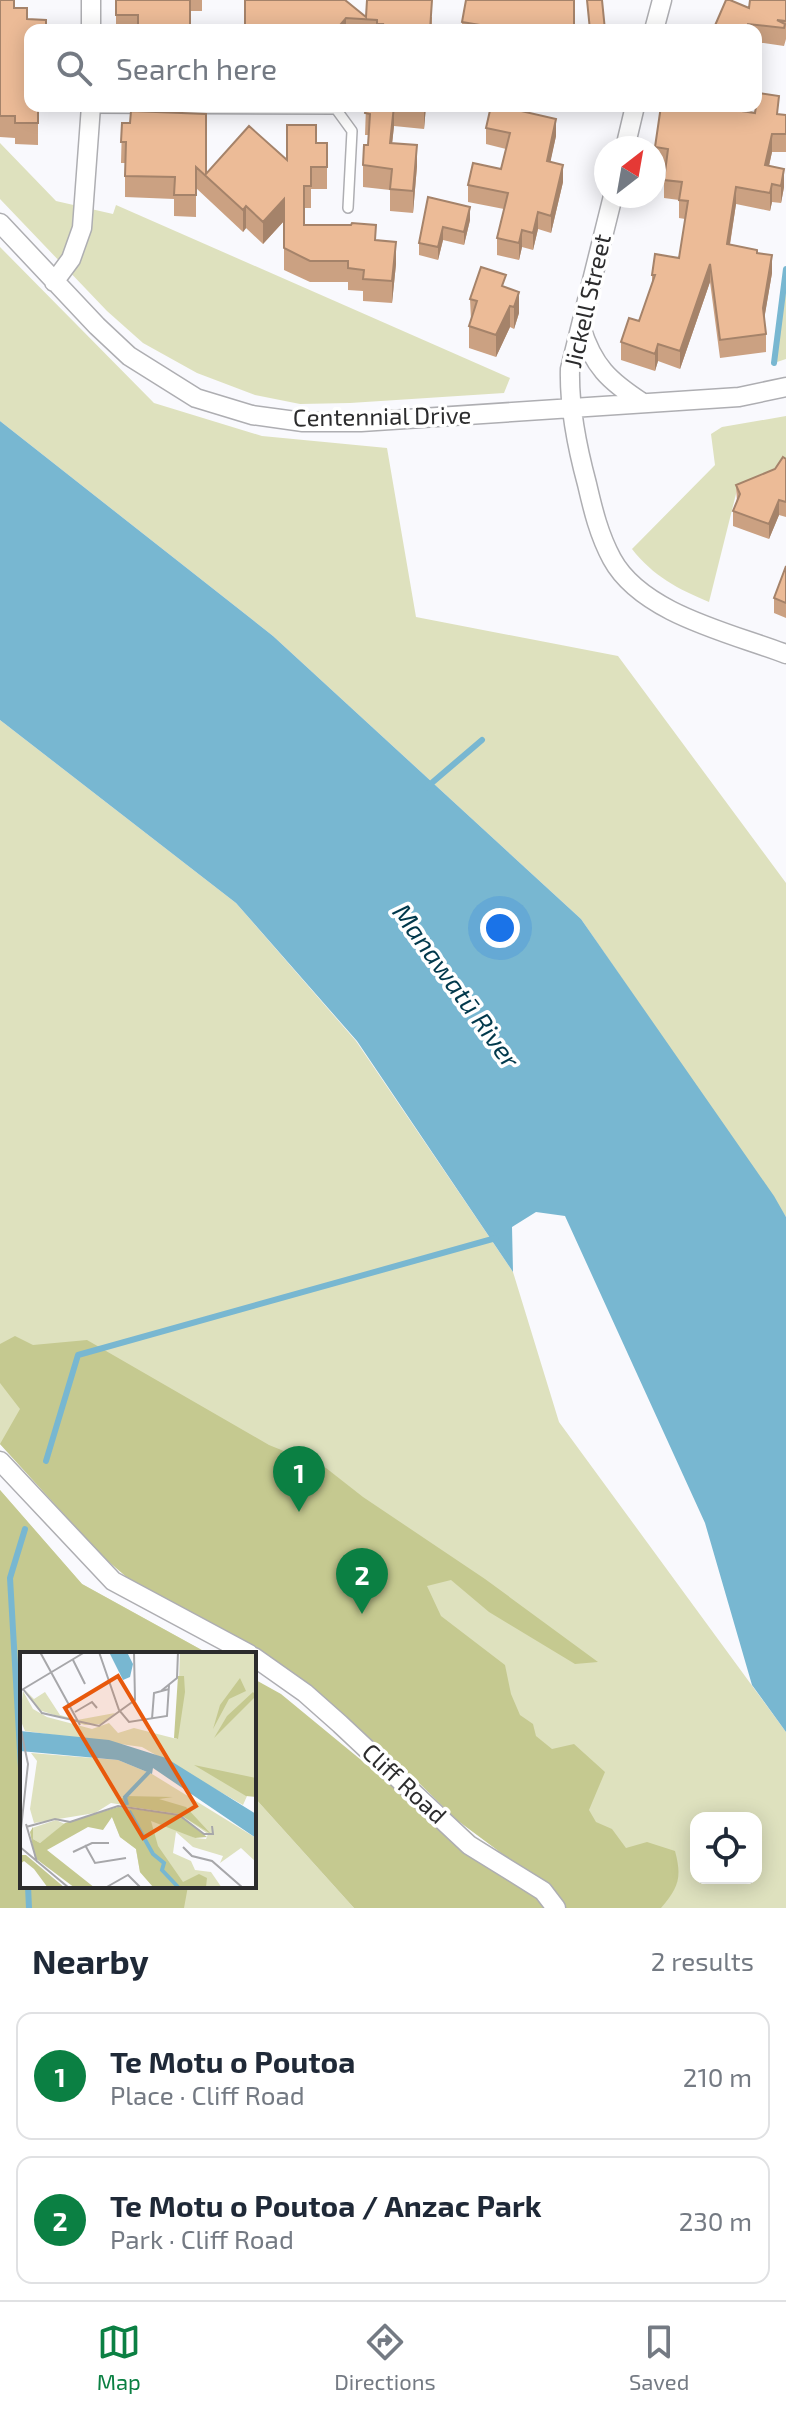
<!DOCTYPE html>
<html lang="en">
<head>
<meta charset="utf-8">
<style>
  :root { --surface:#fff; --page:#f6f6f7; --text:#1f2937; --muted:#747a83; --line:#e0e1e3; --accent:#0b8043 }
  body { margin:0; font-family:"Exo 2",sans-serif; background:var(--page); color:var(--text) }
  .controls { position:absolute; right:24px; bottom:24px; display:grid; overflow:hidden; border-radius:16px; box-shadow:0 4px 20px #0003 }
  .controls button { width:72px; height:72px; display:grid; place-items:center; padding:0; border:0; border-bottom:2px solid var(--line); background:var(--surface); color:var(--text); font:40px sans-serif }
  .compass { position:absolute; left:594px; top:136px; width:72px; height:72px; border-radius:50%; background:var(--surface); box-shadow:0 4px 20px #0003; rotate:31deg }
  .you { position:absolute; left:500px; top:928px; width:28px; height:28px; margin:-20px; border:6px solid #fff; border-radius:50%; background:#1a73e8; box-shadow:0 0 0 12px #1a73e833 }
  .badge { display:grid; place-items:center; width:52px; height:52px; border-radius:50%; background:var(--accent); color:#fff; font-size:26px; font-weight:700 }
  .pin { position:absolute; translate:-50% -66px; filter:drop-shadow(0 2px 4px #0008) }
  .pin::after { content:''; position:absolute; top:42px; width:28px; height:24px; background:inherit; clip-path:polygon(0 0,100% 0,50% 100%) }
  .list { margin:0; padding:0; list-style:none }
  h2 { display:flex; justify-content:space-between; align-items:center; height:104px; margin:0; padding:0 32px; font-size:34px }
  h2 small { font-size:26px; font-weight:400; color:var(--muted) }
  .list li { display:grid; grid-template-columns:52px 1fr auto; gap:24px; align-items:center; box-sizing:border-box; height:128px; margin:0 16px 16px; padding:0 16px; border:2px solid var(--line); border-radius:16px }
  .list b { display:block; font-size:30px; white-space:nowrap }
  .list p { margin:0; font-size:26px; white-space:nowrap; color:var(--muted) }
  .list em { font-size:26px; font-style:normal; color:var(--muted) }
  .icon { flex:none; width:44px; height:44px; fill:none; stroke:currentColor; stroke-width:2; stroke-linecap:round; stroke-linejoin:round }
  .map { position:relative; flex:none; width:786px; height:1908px; overflow:hidden }
  .search { position:absolute; background:var(--surface); box-shadow:0 4px 20px #0003; left:24px; right:24px; top:24px; height:88px; display:flex; align-items:center; gap:20px; box-sizing:border-box; padding:0 28px; border-radius:16px; color:var(--muted); font-size:30px }
  .sheet { height:392px; background:var(--surface) }
  nav { display:flex; justify-content:space-around; align-items:center; box-sizing:border-box; height:112px; border-top:2px solid var(--line); background:var(--surface); font-size:22px; color:var(--muted) }
  nav a { display:grid; justify-items:center; gap:4px }
  nav .on { color:var(--accent) }
  .map>svg:first-child { display:block }
  .green { fill:#dee1be; fill-rule:evenodd }
  .forest { fill:#c5c990 }
  .water { fill:#78b7d1 }
  .lines { fill:none; stroke-linecap:round; stroke-linejoin:round }
  .stream { stroke:#78b7d1; stroke-width:6 }
  .lane-casing { stroke:#aeaeb2; stroke-width:12 }
  .street-casing { stroke:#aeaeb2; stroke-width:21 }
  .lane { stroke:#fff; stroke-width:9 }
  .street { stroke:#fff; stroke-width:18 }
  .wall { fill:#cba182 }
  .shaded-wall { fill:#a5836a }
  .building { fill:#ecbb97; stroke:#a5836a; stroke-width:2 }
  .labels { text-anchor:middle; stroke-width:7; stroke-linejoin:round; paint-order:stroke }
  .street-label { font-size:24px; fill:#2c2c2d; stroke:#fff }
  .water-label { font-size:26px; font-style:italic; fill:#00384b; stroke:#fff }
  .inset-river { fill:none; stroke:#78b7d1; stroke-width:4 }
  .inset-road { fill:none; stroke:#a7a7aa; stroke-width:2 }
  .view { fill:#e8590c; fill-opacity:0.15; stroke:#e8590c; stroke-width:4 }
  .inset-edge { fill:none; stroke:#2c2c2d; stroke-width:4 }
</style>
</head>
<body>
<div class="map">
<svg width="786" height="1908" viewBox="0 0 786 1908">
  <rect width="100%" height="100%" fill="#f9f9fd"/>
  <path class="green" d="M 0,143 L 56,201 L 113,214 L 116,205 L 510,378 L 504,393 L 350,403 L 300,404 L 255,395 L 197,373 L 143,343 L 107,311 L 0,199 Z
    M 0,247 L 154,403 L 262,436 L 387,448 L 416,617 L 618,656 L 786,883 L 786,1217 L 581,919 L 273,636 L 0,421 Z
    M 786,269 L 786,359 L 774,363 Z
    M 786,416 L 786,470 L 737,490 L 709,602 C 678,589 653,576 632,549 L 715,465 L 711,434 L 722,427 Z
    M 0,720 L 236,903 L 356,1041 L 513,1272 L 559,1422 L 786,1732 L 786,1908 L 565,1908 L 551,1890 L 457,1820 L 417,1781 L 342,1719 L 102,1556 L 0,1444 ZM 696,1818 L 756,1818 L 756,1878 L 696,1878 Z
    M 0,1490 L 82,1584 L 209,1654 L 22,1654 L 22,1886 L 254,1886 L 254,1797 L 354,1908 L 0,1908 Z"/>
  <path class="forest" d="M 15,1336 L 33,1345 L 87,1340 L 269,1445 L 326,1468 L 363,1497 L 485,1579 L 598,1662 L 575,1664 L 489,1612 L 451,1580 L 427,1586 L 441,1616 L 505,1665 L 511,1694 L 520,1715 L 533,1724 L 536,1736 L 552,1749 L 574,1744 L 605,1772 L 589,1810 L 596,1822 L 612,1829 L 626,1848 L 647,1842 L 675,1851 C 682,1877 679,1887 661,1908 L 565,1908 L 551,1890 L 457,1820 L 417,1781 L 342,1719 L 137,1586 L 102,1556 L 0,1444 L 20,1409 L 0,1383 L 0,1344 Z
    M 0,1490 L 82,1584 L 209,1654 L 22,1654 L 22,1886 L 188,1886 L 184,1908 L 0,1908 Z
    M 254,1679 L 281,1694 L 400,1792 L 453,1843 L 536,1898 L 544,1908 L 354,1908 L 254,1797 Z"/>
  <path class="water" d="M 0,421 L 273,636 L 581,919 L 774,1196 L 786,1217 L 786,1732 L 752,1685 L 705,1523 L 565,1216 L 536,1212 L 512,1227 L 513,1272 L 357,1041 L 236,903 L 0,720 Z"/>
  <g class="lines">
    <path class="stream" d="M 774,363 L 786,269
      M 427,787 L 482,740
      M 46,1461 L 78,1355 L 496,1238
      M 22,1785 L 10,1578 L 25,1529
      M 28,1886 L 29,1908"/>
    <defs>
      <path id="lane" d="M 91,108 L 336,109 L 352,131 L 348,208"/>
      <path id="street" d="M 91,30 L 91,0
        M 654,30 L 662,0
        M 625,148 L 635,106
        M 613,196 L 570,369 C 569,406 577,447 587,484 C 593,510 599,535 612,559 C 642,614 731,633 786,654
        M 0,223 L 97,326 L 129,356 L 196,398 L 252,415 L 303,422 L 361,422 L 739,397 L 786,387
        M 54,282 L 71,259 L 82,228 L 91,106
        M 581,327 C 593,366 609,381 643,403
        M 0,1461 L 113,1581 L 249,1654
        M 254,1657 L 305,1693 L 340,1724 L 469,1845 L 543,1891 L 556,1908"/>
    </defs>
    <use href="#lane" class="lane-casing"/>
    <use href="#street" class="street-casing"/>
    <use href="#lane" class="lane"/>
    <use href="#street" class="street"/>
  </g>
  <path class="wall" d="M 0,0 L 14,8 L 27,19 L 30,30 L 29,101 L 38,106 L 38,145 L 15,144 L 15,138 L 0,137 Z
    M 116,0 L 202,0 L 202,11 L 190,11 L 190,28 L 204,30 L 116,30 Z
    M 245,0 L 366,17 L 432,17 L 432,30 L 245,30 Z
    M 786,0 L 786,39 L 784,46 L 756,42 L 756,30 L 713,30 L 749,8 Z
    M 462,22 L 574,30 L 462,30 Z
    M 366,106 L 426,106 L 424,129 L 394,126 L 392,143 L 417,166 L 413,213 L 390,211 L 390,190 L 363,187 L 363,165 L 368,145 L 368,135 L 365,135 Z
    M 687,106 L 726,106 L 725,109 L 755,113 L 786,115 L 786,152 L 772,152 L 769,166 L 784,187 L 781,203 L 772,202 L 770,211 L 736,204 L 730,245 L 757,253 L 772,273 L 764,319 L 766,334 L 766,352 L 720,358 L 710,282 L 680,369 L 658,361 L 655,371 L 621,360 L 621,342 L 639,321 L 652,285 L 652,275 L 679,258 L 685,219 L 679,218 L 679,200 L 664,198 L 664,180 L 666,166 L 655,165 L 655,147 L 686,110 Z
    M 122,123 L 130,123 L 206,174 L 287,160 L 316,143 L 327,143 L 327,189 L 311,189 L 311,208 L 304,208 L 304,225 L 376,240 L 396,264 L 392,303 L 363,301 L 363,291 L 348,290 L 348,282 L 310,282 L 284,270 L 284,221 L 263,244 L 246,228 L 243,232 L 196,188 L 196,217 L 174,216 L 174,199 L 125,197 L 125,163 L 121,163 Z
    M 486,128 L 556,136 L 550,162 L 563,182 L 551,233 L 538,229 L 533,250 L 522,247 L 519,260 L 497,255 L 497,238 L 504,209 L 468,202 L 468,185 L 501,169 L 506,149 L 486,144 Z
    M 470,207 L 470,220 L 464,245 L 443,240 L 438,260 L 419,255 L 419,243 Z
    M 506,287 L 519,313 L 514,329 L 510,327 L 496,357 L 469,348 L 469,326 L 471,320 L 470,299 Z
    M 786,459 L 786,517 L 779,515 L 769,539 L 733,526 L 733,511 L 737,502 L 736,485 L 775,469 Z
    M 786,566 L 786,618 L 774,613 L 774,598 Z"/>
  <path class="shaded-wall" d="M 346,18 L 346,30 L 336,30 Z
    M 394,106 L 394,126 L 390,164 L 390,143 Z
    M 424,106 L 426,106 L 424,129 Z
    M 556,119 L 556,136 L 547,178 L 547,161 Z
    M 772,134 L 772,152 L 765,183 L 765,165 Z
    M 417,145 L 417,166 L 413,213 L 413,191 Z
    M 563,165 L 563,182 L 551,233 L 551,216 Z
    M 784,169 L 784,187 L 781,203 L 781,186 Z
    M 772,184 L 772,202 L 770,211 L 770,193 Z
    M 736,187 L 736,204 L 727,262 L 727,244 Z
    M 284,199 L 284,221 L 263,244 L 263,222 Z
    M 246,206 L 246,228 L 243,232 L 243,210 Z
    M 470,207 L 470,220 L 464,245 L 464,232 Z
    M 538,212 L 538,229 L 533,250 L 533,233 Z
    M 443,227 L 443,240 L 438,260 L 438,247 Z
    M 522,230 L 522,247 L 519,260 L 519,243 Z
    M 396,242 L 396,264 L 392,303 L 392,281 Z
    M 772,255 L 772,273 L 763,326 L 763,308 Z
    M 710,264 L 710,282 L 680,369 L 680,351 Z
    M 519,292 L 519,313 L 514,329 L 514,307 Z
    M 510,306 L 510,327 L 496,357 L 496,335 Z
    M 658,344 L 658,361 L 655,371 L 655,354 Z
    M 779,500 L 779,515 L 769,539 L 769,524 Z"/>
  <path class="building" d="M 0,0 L 14,0 L 14,8 L 27,8 L 27,19 L 46,20 L 46,30 L 30,30 L 29,101 L 30,101 L 30,106 L 38,106 L 38,123 L 15,123 L 15,116 L 0,116 Z
    M 116,0 L 190,0 L 190,28 L 204,28 L 204,30 L 138,30 L 138,15 L 116,15 Z
    M 245,0 L 345,0 L 366,17 L 367,0 L 432,0 L 430,30 L 382,30 L 383,24 L 377,24 L 377,20 L 346,18 L 336,30 L 245,30 Z
    M 466,0 L 574,0 L 574,30 L 510,30 L 462,22 Z
    M 587,0 L 602,0 L 605,30 L 590,30 Z
    M 726,0 L 730,0 L 749,8 L 750,0 L 786,0 L 786,21 L 777,20 L 785,24 L 784,28 L 748,24 L 746,30 L 713,30 Z
    M 758,93 L 779,96 L 777,114 L 786,115 L 786,134 L 772,134 L 765,165 L 784,169 L 781,186 L 772,184 L 770,193 L 736,187 L 727,244 L 757,250 L 757,253 L 772,255 L 763,308 L 766,334 L 720,340 L 710,264 L 680,351 L 658,344 L 655,354 L 621,342 L 629,318 L 639,321 L 655,275 L 652,275 L 655,254 L 679,258 L 688,201 L 679,200 L 682,182 L 664,180 L 668,149 L 655,147 L 661,106 L 686,110 L 687,106 L 723,106 L 722,108 L 755,113 Z
    M 366,106 L 394,106 L 390,143 L 417,145 L 413,191 L 390,189 L 392,169 L 363,165 L 364,145 L 368,145 L 370,114 L 365,113 Z
    M 491,106 L 499,106 L 556,119 L 547,161 L 563,165 L 551,216 L 538,212 L 533,233 L 522,230 L 519,243 L 497,238 L 508,193 L 468,185 L 473,163 L 501,169 L 510,133 L 486,128 Z
    M 131,111 L 206,114 L 206,174 L 249,126 L 287,160 L 287,125 L 316,125 L 316,143 L 327,143 L 327,167 L 311,167 L 311,186 L 304,186 L 304,225 L 351,225 L 352,223 L 376,225 L 375,240 L 396,242 L 392,281 L 363,279 L 364,270 L 348,268 L 348,261 L 310,261 L 284,248 L 284,199 L 263,222 L 246,206 L 243,210 L 196,167 L 196,195 L 174,195 L 175,177 L 125,176 L 126,142 L 121,142 L 122,123 L 130,123 Z
    M 428,197 L 470,207 L 464,232 L 443,227 L 438,247 L 419,243 Z
    M 481,267 L 506,275 L 502,286 L 519,292 L 514,307 L 510,306 L 496,335 L 469,326 L 477,301 L 470,299 Z
    M 783,457 L 786,459 L 786,502 L 779,500 L 769,524 L 733,511 L 740,494 L 736,485 L 775,469 Z
    M 786,566 L 786,603 L 774,598 Z"/>
  <g class="labels">
    <g class="street-label">
      <text transform="translate(588 301) rotate(-77)" y="8">Jickell Street</text>
      <text transform="translate(382 417) rotate(-1)" y="8">Centennial Drive</text>
      <text transform="translate(404 1784) rotate(43)" y="8">Cliff Road</text>
    </g>
    <g class="water-label">
      <text transform="translate(456 986) rotate(54)" y="9">Manawatū River</text>
    </g>
  </g>
  <g transform="translate(20 1652)">
    <rect width="236" height="236" fill="#f9f9fd"/>
    <path d="M 160,0 L 236,0 L 236,124 L 223,153 L 122,95 L 5,79 L 0,67 L 3,39 L 13,57 L 27,65 L 72,77 L 89,71 L 98,81 L 114,76 L 157,87 ZM 5,38 L 14,47 L 25,40 L 40,63 L 57,68 L 95,61 L 82,72 L 65,73 L 19,58 ZM 11,101 L 98,108 L 132,122 L 236,186 L 236,210 L 221,196 L 200,211 L 203,204 L 173,195 L 156,180 L 153,201 L 171,209 L 175,218 L 191,220 L 202,236 L 134,236 L 120,220 L 116,197 L 100,185 L 92,165 L 98,155 L 127,160 L 175,186 L 186,187 L 188,182 L 159,162 L 91,151 L 75,161 L 14,171 L 10,157 L 17,109 ZM 36,168 L 45,172 L 20,191 L 13,187 L 12,176 Z" fill="#dee1be"/>
    <path d="M 158,24 L 164,24 L 165,40 L 158,87 L 154,86 ZM 220,26 L 226,39 L 209,47 L 193,77 L 200,53 ZM 233,40 L 236,44 L 194,86 L 207,64 ZM 174,113 L 236,126 L 236,145 L 226,144 ZM 105,144 L 153,145 L 139,147 L 166,155 L 191,182 L 159,162 L 104,154 L 99,149 ZM 98,155 L 159,163 L 187,185 L 175,186 L 131,169 L 138,194 L 163,230 L 179,222 L 187,226 L 186,235 L 134,236 L 120,220 L 116,197 L 100,185 L 92,165 L 83,178 L 68,175 L 27,198 L 75,236 L 55,236 L 15,206 L 10,180 L 13,175 L 13,187 L 20,191 L 45,171 ZM 0,203 L 6,203 L 45,236 L 28,236 L 14,217 L 4,209 L 0,212 Z" fill="#c5c990"/>
    <path d="M 89,0 L 107,0 L 113,12 L 110,25 L 103,28 ZM 0,79 L 89,88 L 146,106 L 236,162 L 236,186 L 133,116 L 132,122 L 98,108 L 0,99 Z" fill="#78b7d1"/>
    <path class="inset-river" d="M 107,153 L 105,145 L 129,120M 109,159 L 133,202 L 144,211 L 142,218 L 159,236"/>
    <path class="inset-road" d="M 20,0 L 60,73M 79,0 L 99,58 L 109,70 L 147,64 L 149,33M 53,8 L 65,32M 3,37 L 22,61 L 79,74 L 115,48 L 114,0M 0,39 L 65,0M 141,39 L 157,26 L 158,0M 55,60 L 72,50 L 77,56M 132,67 L 134,41 L 149,37M 0,73 L 8,112 L 0,186M 6,172 L 17,210M 6,175 L 35,167 L 50,170 L 98,154 L 159,163 L 184,182 L 193,182 L 192,174M 65,193 L 75,211 L 106,206M 0,195 L 49,236M 163,195 L 172,204 L 192,209 L 223,236M 53,200 L 72,191 L 89,191M 85,236 L 108,223 L 121,236"/>
    <path class="view" d="M 98,24 L 176,154 L 123,186 L 45,56 Z"/>
    <rect width="236" height="236" class="inset-edge"/>
  </g>
</svg>
<div class="controls">
<button><svg class="icon" aria-label="locate" viewBox="0 0 24 24"><circle cx="12" cy="12" r="6"/><path d="M12 2v4M12 18v4M2 12h4M18 12h4"/></svg></button>
</div>
<svg class="compass" viewBox="-18 -18 36 36"><path d="M0-13l5 13h-10z" fill="#e53935"/><path d="M0 13l5-13h-10z" fill="#747a83"/></svg>
<div class="you"></div>
<div class="pin badge" style="left:299px;top:1512px">1</div>
<div class="pin badge" style="left:362px;top:1614px">2</div>
<div class="search"><svg class="icon" aria-label="search" viewBox="0 0 24 24"><circle cx="10" cy="10" r="6"/><path d="M15 15l6 6"/></svg>Search here</div>
</div>
<section class="sheet">
<h2>Nearby<small>2 results</small></h2>
<ul class="list">
<li><span class="badge">1</span><div><b>Te Motu o Poutoa</b><p>Place · Cliff Road</p></div><em>210 m</em></li>
<li><span class="badge">2</span><div><b>Te Motu o Poutoa / Anzac Park</b><p>Park · Cliff Road</p></div><em>230 m</em></li>
</ul>
</section>
<nav>
<a class="on"><svg class="icon" aria-label="map" viewBox="0 0 24 24"><path d="M3 6l6-2 6 2 6-2v14l-6 2-6-2-6 2zM9 4v14M15 6v14"/></svg>Map</a>
<a><svg class="icon" aria-label="directions" viewBox="0 0 24 24"><path d="M12 3l9 9-9 9-9-9zM9 14v-3h6M13 9l2 2-2 2"/></svg>Directions</a>
<a><svg class="icon" aria-label="saved" viewBox="0 0 24 24"><path d="M7 4h10v16l-5-4-5 4z"/></svg>Saved</a>
</nav>
</body>
</html>
